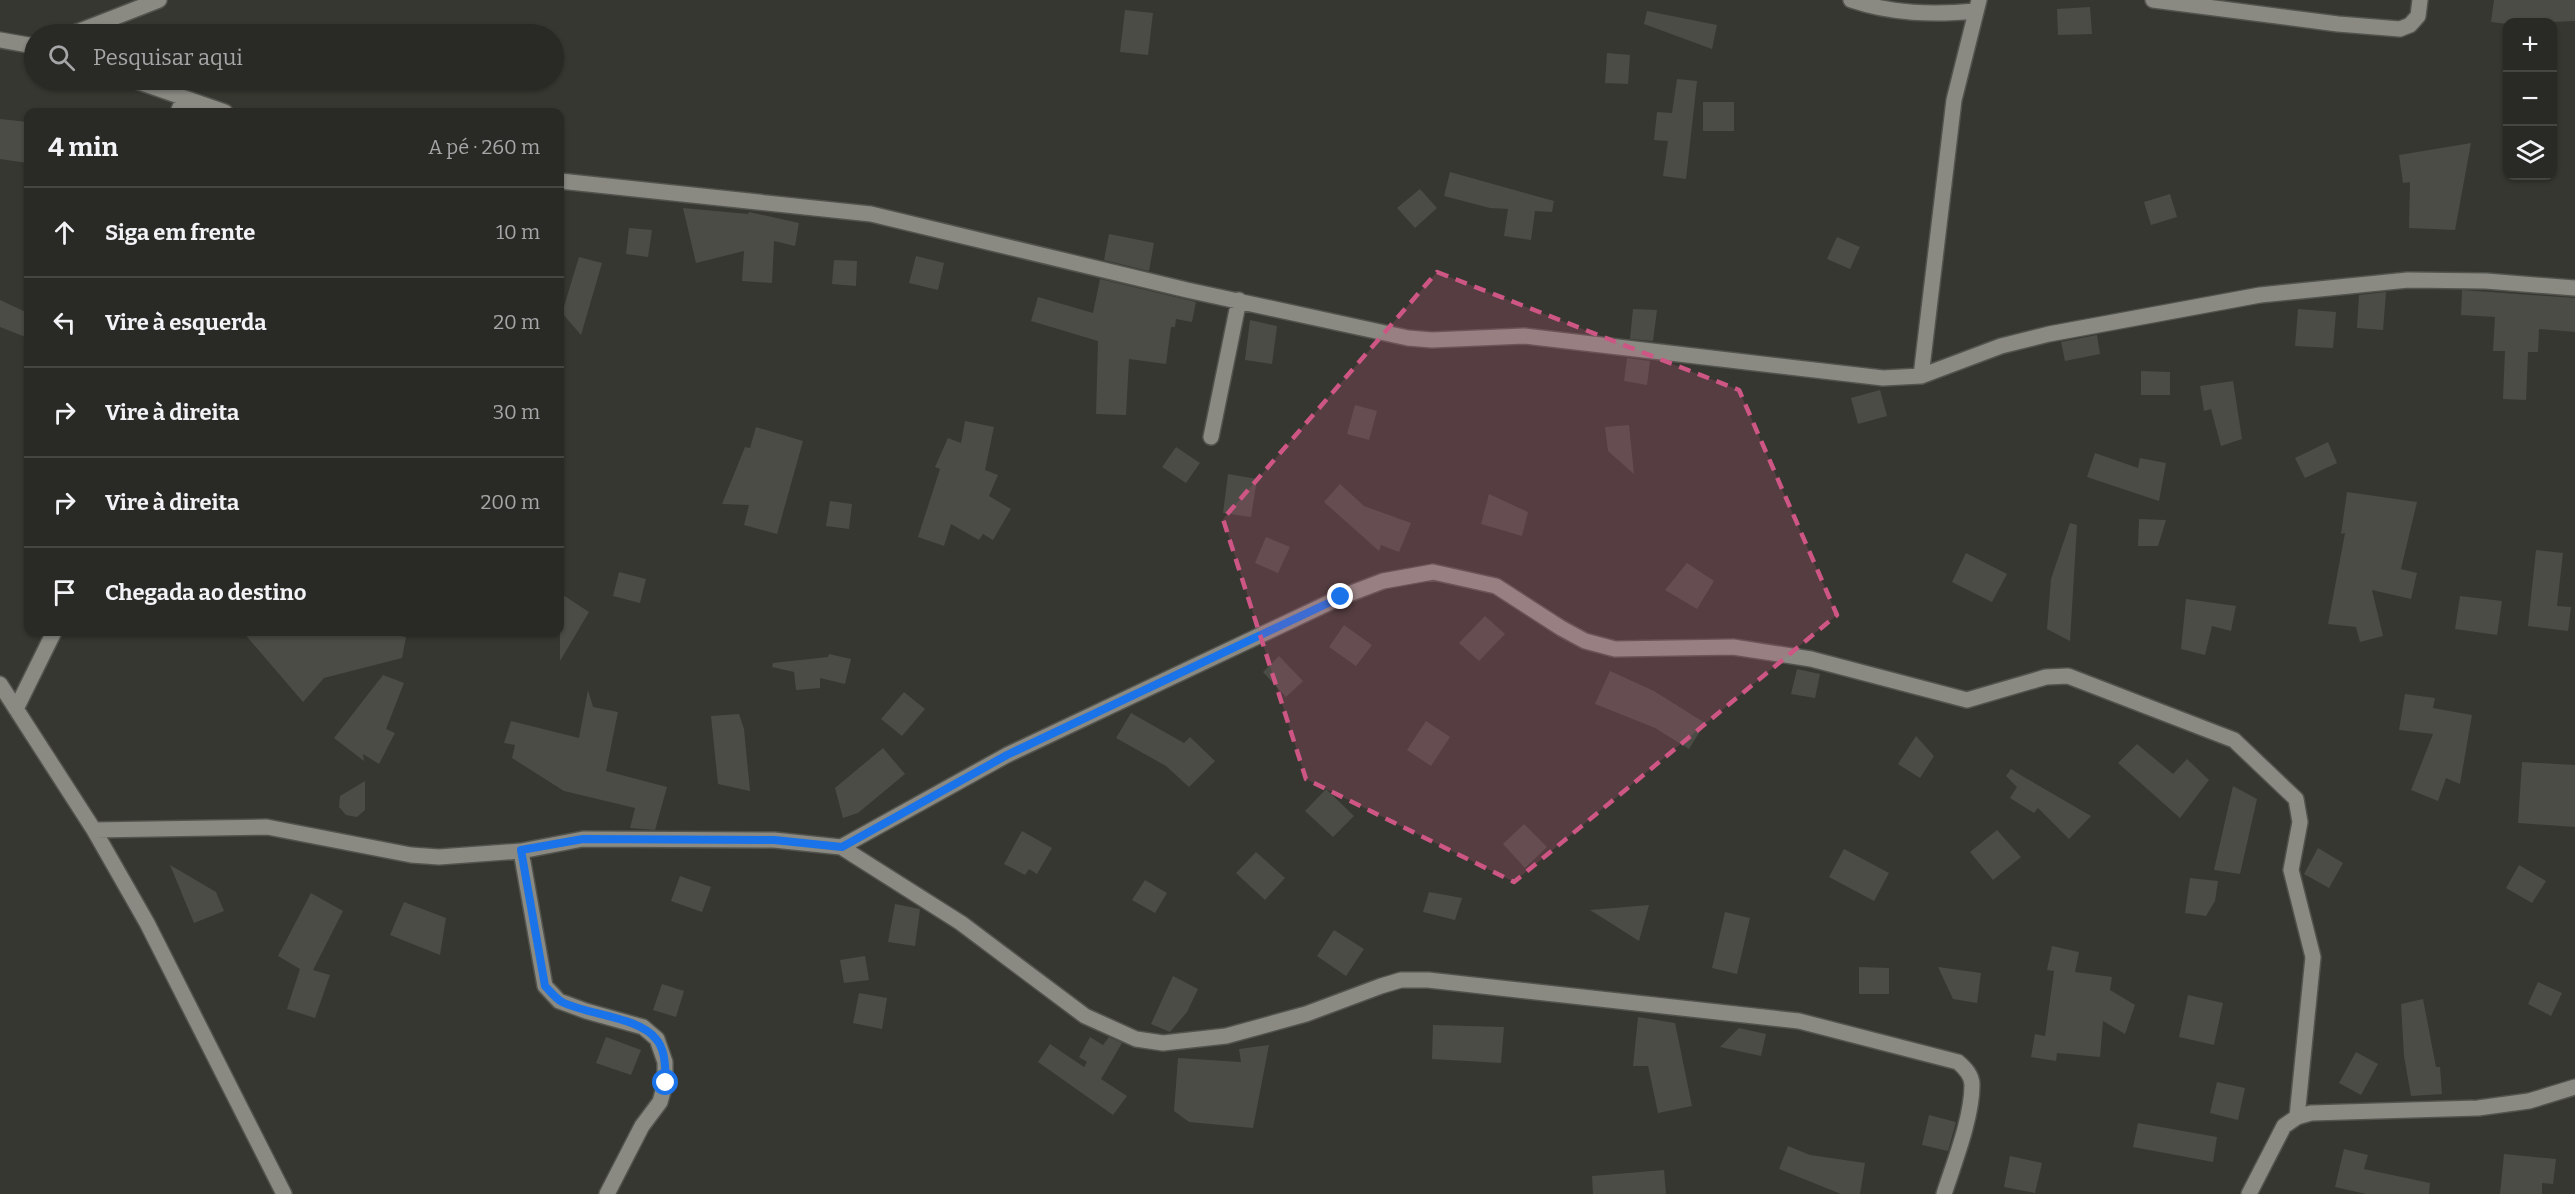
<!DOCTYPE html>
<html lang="pt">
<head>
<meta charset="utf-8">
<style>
  :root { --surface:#292925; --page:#353532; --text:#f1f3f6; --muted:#a5a6a7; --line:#454542 }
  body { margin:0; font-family:Bitter,serif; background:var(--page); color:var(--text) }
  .controls { position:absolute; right:18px; top:18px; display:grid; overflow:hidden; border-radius:12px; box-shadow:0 2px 4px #0004 }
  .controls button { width:54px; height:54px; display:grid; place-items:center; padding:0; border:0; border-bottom:2px solid var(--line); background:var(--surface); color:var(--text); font:30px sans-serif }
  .stop { position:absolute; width:18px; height:18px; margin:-14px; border:4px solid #1a73e8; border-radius:50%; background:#fff }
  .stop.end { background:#1a73e8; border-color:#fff; box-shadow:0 2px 6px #0008 }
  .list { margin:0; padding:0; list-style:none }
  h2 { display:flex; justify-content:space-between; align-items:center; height:78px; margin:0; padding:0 24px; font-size:26px }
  h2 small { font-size:20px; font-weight:400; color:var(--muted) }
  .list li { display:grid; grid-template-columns:39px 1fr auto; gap:18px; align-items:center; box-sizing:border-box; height:90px; padding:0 24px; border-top:2px solid var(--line) }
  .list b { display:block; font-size:22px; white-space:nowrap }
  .list em { font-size:20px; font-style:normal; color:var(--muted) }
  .icon { flex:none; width:33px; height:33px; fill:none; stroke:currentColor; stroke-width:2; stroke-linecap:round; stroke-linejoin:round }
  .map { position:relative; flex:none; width:2575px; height:1194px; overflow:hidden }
  .search { position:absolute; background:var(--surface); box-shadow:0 2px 4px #0004; left:24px; top:24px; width:540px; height:66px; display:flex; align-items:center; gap:15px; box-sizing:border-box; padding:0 21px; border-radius:33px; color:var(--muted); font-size:22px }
  .panel { position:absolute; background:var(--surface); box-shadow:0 2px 4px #0004; left:24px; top:108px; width:540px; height:528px; border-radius:12px }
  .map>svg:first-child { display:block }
  .building { fill:#4c4c46 }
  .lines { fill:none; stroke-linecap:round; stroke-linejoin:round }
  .minor-casing { stroke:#53534e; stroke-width:18 }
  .minor { stroke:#8a8a83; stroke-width:15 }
  .route { stroke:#1a73e8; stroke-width:8 }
  .marked { fill:#ce5684; fill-opacity:0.2; stroke:#ce5684; stroke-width:4.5; stroke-dasharray:12 8; stroke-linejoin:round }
</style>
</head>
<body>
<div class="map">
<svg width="2575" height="1194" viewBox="0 0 2575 1194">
  <rect width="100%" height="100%" fill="#373731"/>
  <path class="building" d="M 2494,0 L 2575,0 L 2575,21 L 2508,24 L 2491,22 Z
    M 2090,7 L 2092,34 L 2058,35 L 2057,9 Z
    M 1125,10 L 1153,13 L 1148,55 L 1120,52 Z
    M 1647,11 L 1717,25 L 1712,49 L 1644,24 Z
    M 1607,53 L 1630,55 L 1628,84 L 1605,83 Z
    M 1677,79 L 1697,81 L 1686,179 L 1663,176 L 1668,141 L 1654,140 L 1657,112 L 1672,113 Z
    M 1703,102 L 1734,102 L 1734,131 L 1703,131 Z
    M 0,119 L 28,122 L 28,163 L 0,159 Z
    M 2471,143 L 2455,230 L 2409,228 L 2410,182 L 2403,183 L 2399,155 Z
    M 1450,172 L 1554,201 L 1552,212 L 1535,211 L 1531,240 L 1504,236 L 1508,209 L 1490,208 L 1444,196 Z
    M 1420,189 L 1437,208 L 1415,228 L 1397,208 Z
    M 2170,194 L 2177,217 L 2151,225 L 2144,202 Z
    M 683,208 L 748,214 L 749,212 L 799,223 L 795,246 L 774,241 L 772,283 L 742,281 L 744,251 L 696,263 Z
    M 629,228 L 652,230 L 648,257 L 626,254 Z
    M 1109,234 L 1154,243 L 1149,271 L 1104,260 Z
    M 1837,237 L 1860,247 L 1850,269 L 1827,259 Z
    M 916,256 L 944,263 L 938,290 L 909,283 Z
    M 579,257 L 602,263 L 581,335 L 562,313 Z
    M 834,260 L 857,261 L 856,286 L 832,284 Z
    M 1100,279 L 1196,302 L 1192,322 L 1176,319 L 1175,327 L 1171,327 L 1166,364 L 1129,359 L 1126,415 L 1096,414 L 1098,341 L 1031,321 L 1038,297 L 1093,313 Z
    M 2462,290 L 2575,298 L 2575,332 L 2539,329 L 2538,352 L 2528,352 L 2526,400 L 2503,399 L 2505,351 L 2493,351 L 2495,317 L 2461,315 Z
    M 2386,292 L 2383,330 L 2357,328 L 2359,295 Z
    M 0,300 L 28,313 L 28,338 L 0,327 Z
    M 1633,309 L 1657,310 L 1653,341 L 1630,339 Z
    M 2298,309 L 2336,312 L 2333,348 L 2295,346 Z
    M 1250,320 L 1277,326 L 1272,364 L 1245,360 Z
    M 2097,335 L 2100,354 L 2065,361 L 2061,342 Z
    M 1627,358 L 1650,361 L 1647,385 L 1624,381 Z
    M 2141,371 L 2170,372 L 2170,395 L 2141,395 Z
    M 2233,381 L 2242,439 L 2221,446 L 2211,409 L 2204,411 L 2200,386 Z
    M 1880,390 L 1887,416 L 1858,424 L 1851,398 Z
    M 1355,405 L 1377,411 L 1369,440 L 1347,434 Z
    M 965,421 L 994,427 L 985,470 L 998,475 L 989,496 L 1011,509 L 993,540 L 983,534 L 979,540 L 951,524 L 944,546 L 918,537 L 940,469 L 935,467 L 948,438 L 961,443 Z
    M 1629,425 L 1634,474 L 1608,451 L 1605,427 Z
    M 756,427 L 803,441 L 777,534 L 744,525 L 749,505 L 722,504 L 745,447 L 750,448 Z
    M 2328,442 L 2337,463 L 2305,478 L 2295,458 Z
    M 1176,447 L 1200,463 L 1186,483 L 1162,467 Z
    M 2095,453 L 2138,468 L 2140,458 L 2166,463 L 2159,501 L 2087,477 Z
    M 1228,474 L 1257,479 L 1251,517 L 1223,513 Z
    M 1340,484 L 1364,506 L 1411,523 L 1399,552 L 1381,545 L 1379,551 L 1324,502 Z
    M 2347,492 L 2417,502 L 2401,569 L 2417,573 L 2411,599 L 2372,590 L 2383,636 L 2360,642 L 2356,627 L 2328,624 L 2345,533 L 2341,534 Z
    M 1489,494 L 1528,512 L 1522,536 L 1481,524 Z
    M 830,501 L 852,504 L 849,529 L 826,526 Z
    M 2139,519 L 2166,520 L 2158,546 L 2138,546 Z
    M 2070,523 L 2077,525 L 2070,641 L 2047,629 L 2051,579 Z
    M 1266,537 L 1290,547 L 1278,573 L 1255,563 Z
    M 2536,550 L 2563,553 L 2557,606 L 2571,607 L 2568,631 L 2528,626 Z
    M 1966,553 L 2007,574 L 1992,602 L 1952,582 Z
    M 1687,563 L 1714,581 L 1697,609 L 1665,590 Z
    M 619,572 L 646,579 L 640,603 L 613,596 Z
    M 560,593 L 589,612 L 560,661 Z
    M 2460,596 L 2502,601 L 2497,635 L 2455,629 Z
    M 2186,599 L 2236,606 L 2231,631 L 2212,626 L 2205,655 L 2181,649 Z
    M 1485,616 L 1505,634 L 1479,661 L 1459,643 Z
    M 1344,625 L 1372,645 L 1356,666 L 1329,647 Z
    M 243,632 L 382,632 L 406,637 L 402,658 L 324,678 L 303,702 Z
    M 829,654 L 851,659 L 845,684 L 820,678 L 820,688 L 796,690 L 794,672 L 772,667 L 773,663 L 828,657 Z
    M 1279,656 L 1303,681 L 1286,697 L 1263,672 Z
    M 1797,669 L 1820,674 L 1815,698 L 1791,694 Z
    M 1610,671 L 1654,691 L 1705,723 L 1689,749 L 1655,728 L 1595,704 Z
    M 383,675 L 404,683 L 386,729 L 395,733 L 379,764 L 363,754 L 364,761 L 334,738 Z
    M 588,690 L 593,707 L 618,712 L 606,771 L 667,787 L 655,830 L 630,828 L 635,808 L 564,791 L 512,758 L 515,745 L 504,743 L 511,721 L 579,738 Z
    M 904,692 L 925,709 L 902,736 L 881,719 Z
    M 2405,694 L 2435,698 L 2433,708 L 2472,715 L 2460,784 L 2446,778 L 2438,801 L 2411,790 L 2433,734 L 2399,730 Z
    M 1131,713 L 1184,743 L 1190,737 L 1215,761 L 1189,787 L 1166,766 L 1116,738 Z
    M 739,714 L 744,729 L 750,791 L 718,784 L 711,716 Z
    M 1426,721 L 1450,737 L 1431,766 L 1407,750 Z
    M 1916,736 L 1934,756 L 1920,778 L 1898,764 Z
    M 2137,744 L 2173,774 L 2187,759 L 2209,780 L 2180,818 L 2118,763 Z
    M 883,748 L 905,774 L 858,813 L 843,818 L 835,788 Z
    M 2522,762 L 2575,765 L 2575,827 L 2518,823 Z
    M 2011,769 L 2024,777 L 2091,816 L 2069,839 L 2038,808 L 2034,813 L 2010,798 L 2017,787 L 2006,776 Z
    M 365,781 L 365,810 L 357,817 L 346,815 L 339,807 L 340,796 Z
    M 2233,786 L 2257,799 L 2240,874 L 2214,870 Z
    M 1326,789 L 1354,816 L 1333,837 L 1305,811 Z
    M 1524,824 L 1547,847 L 1525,868 L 1503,844 Z
    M 1997,830 L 2021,857 L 1993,880 L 1970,852 Z
    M 1022,831 L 1052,848 L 1037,874 L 1029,869 L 1025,875 L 1004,864 Z
    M 2318,848 L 2343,863 L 2329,888 L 2304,874 Z
    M 1844,849 L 1889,873 L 1874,901 L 1829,877 Z
    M 1256,852 L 1285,878 L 1265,900 L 1236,873 Z
    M 170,865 L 216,892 L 224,911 L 194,923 Z
    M 2519,865 L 2546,881 L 2532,903 L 2506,888 Z
    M 680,876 L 711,887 L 702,912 L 671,901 Z
    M 2190,878 L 2218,881 L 2215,901 L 2206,916 L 2185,913 Z
    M 1145,880 L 1167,893 L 1155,913 L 1132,900 Z
    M 1429,892 L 1462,898 L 1455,920 L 1423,912 Z
    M 311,893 L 343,911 L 313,970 L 330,975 L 315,1018 L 287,1009 L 300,969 L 278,956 Z
    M 404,902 L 446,918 L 440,955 L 390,935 Z
    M 895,904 L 920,909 L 915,946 L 888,942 Z
    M 1649,905 L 1639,941 L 1590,910 Z
    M 1725,912 L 1750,918 L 1737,974 L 1712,968 Z
    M 1334,930 L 1364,949 L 1346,976 L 1317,956 Z
    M 2052,946 L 2079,952 L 2075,972 L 2112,977 L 2110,990 L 2135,1005 L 2125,1034 L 2103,1021 L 2100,1057 L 2057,1053 L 2056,1061 L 2031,1057 L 2035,1034 L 2045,1036 L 2054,971 L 2047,970 Z
    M 865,956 L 869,980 L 844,983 L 840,960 Z
    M 1859,967 L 1889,968 L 1889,994 L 1859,994 Z
    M 1938,967 L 1981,973 L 1977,1003 L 1953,999 Z
    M 1173,976 L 1198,989 L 1187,1012 L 1170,1032 L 1151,1024 Z
    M 2538,982 L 2562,993 L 2551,1016 L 2528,1004 Z
    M 662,984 L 684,991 L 676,1017 L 653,1010 Z
    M 859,993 L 887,998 L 882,1029 L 853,1023 Z
    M 2188,995 L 2223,1003 L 2214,1045 L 2179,1037 Z
    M 2423,999 L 2436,1067 L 2440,1067 L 2442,1094 L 2411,1096 L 2404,1056 L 2401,1004 Z
    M 1638,1017 L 1675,1023 L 1692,1106 L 1658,1113 L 1648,1066 L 1633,1066 Z
    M 1433,1025 L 1504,1027 L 1501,1063 L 1432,1059 Z
    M 1739,1028 L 1766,1034 L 1761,1056 L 1720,1047 Z
    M 606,1037 L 641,1050 L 631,1075 L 596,1063 Z
    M 1090,1037 L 1103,1045 L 1109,1037 L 1122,1043 L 1101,1079 L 1127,1096 L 1113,1115 L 1038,1062 L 1050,1044 L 1084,1067 L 1087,1062 L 1079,1057 Z
    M 1269,1045 L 1253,1128 L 1189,1122 L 1174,1111 L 1178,1058 L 1241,1062 L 1239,1049 Z
    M 2356,1052 L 2378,1064 L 2361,1095 L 2339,1083 Z
    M 2217,1082 L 2245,1088 L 2238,1120 L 2210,1113 Z
    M 1929,1115 L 1956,1122 L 1948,1151 L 1922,1145 Z
    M 2138,1123 L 2217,1137 L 2213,1162 L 2133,1147 Z
    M 1788,1146 L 1810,1155 L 1865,1163 L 1860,1194 L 1841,1194 L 1779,1169 Z
    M 2344,1149 L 2368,1155 L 2364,1169 L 2430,1183 L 2429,1194 L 2366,1194 L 2335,1187 Z
    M 2504,1154 L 2556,1159 L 2553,1184 L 2542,1183 L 2542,1194 L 2500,1194 Z
    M 2010,1156 L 2042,1163 L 2035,1193 L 2004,1187 Z
    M 1664,1170 L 1666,1194 L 1593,1194 L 1592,1176 Z"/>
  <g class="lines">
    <defs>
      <path id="minor" d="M 1851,0 C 1892,14 1933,15 1976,11
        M 2153,0 L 2338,24 L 2400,29 L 2410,25 L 2418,16 L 2420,0
        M 72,34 L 159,0
        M 0,40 L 34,46
        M 133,80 L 225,112
        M 178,112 L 184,98
        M 560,181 L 871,214 L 1187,290 L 1408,338 L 1432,340 L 1524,336 L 1883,378 L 1921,376 L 2001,346 L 2049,334 L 2260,295 L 2408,280 L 2486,281 L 2575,288
        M 1921,376 L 1954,100 L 1979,0
        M 1211,437 L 1239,300
        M 0,684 L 94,830 L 147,923 L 284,1194
        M 16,709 L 54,632
        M 94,830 L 267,827 L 411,855 L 439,857 L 521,851 L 583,839 L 774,840 L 841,847 L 1007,755 L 1341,597 L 1383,581 L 1433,572 L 1496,586 L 1561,628 L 1585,641 L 1615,649 L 1733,647 L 1811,659 L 1967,700 L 2046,677 L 2068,676 L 2234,740 L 2296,799 L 2300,822 L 2291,870 L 2313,957 L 2297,1117
        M 841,847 L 961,923 L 1085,1016 L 1136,1039 L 1163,1043 L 1226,1036 L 1306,1014 L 1381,986 L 1401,980 L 1428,980 L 1799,1021 L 1958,1062 C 1965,1068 1972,1075 1972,1085 C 1972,1118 1954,1163 1944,1194
        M 521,851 L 545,986 L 559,1001 L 586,1011 L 643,1027 L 657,1039 L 665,1062 L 665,1084 L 660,1102 L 642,1126 L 607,1194
        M 2249,1194 L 2284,1126 L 2297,1117 L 2311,1113 L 2478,1108 L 2529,1101 L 2575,1087"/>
    </defs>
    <use href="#minor" class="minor-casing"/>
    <use href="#minor" class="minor"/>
  </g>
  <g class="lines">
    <path class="route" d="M 666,1083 C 665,1069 666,1050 656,1039 C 639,1017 588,1015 562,1002 C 555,998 550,991 545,986 L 521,850 L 583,839 L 774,840 L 842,847 L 1007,755 L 1341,597"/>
  </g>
  <path class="marked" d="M 1437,272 L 1739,390 L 1837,615 L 1514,882 L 1306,779 L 1223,519 Z"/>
</svg>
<div class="controls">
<button>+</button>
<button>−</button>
<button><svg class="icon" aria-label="layers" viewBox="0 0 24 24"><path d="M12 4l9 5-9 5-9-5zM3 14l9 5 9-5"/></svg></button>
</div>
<div class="stop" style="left:666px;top:1083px"></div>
<div class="stop end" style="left:1341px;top:597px"></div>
<div class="search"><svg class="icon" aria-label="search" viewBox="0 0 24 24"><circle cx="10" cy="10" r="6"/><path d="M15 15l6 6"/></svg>Pesquisar aqui</div>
<section class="panel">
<h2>4 min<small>A pé · 260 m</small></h2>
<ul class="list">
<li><svg class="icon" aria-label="ahead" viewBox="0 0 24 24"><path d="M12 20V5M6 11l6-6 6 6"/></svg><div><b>Siga em frente</b></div><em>10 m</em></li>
<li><svg class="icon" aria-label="left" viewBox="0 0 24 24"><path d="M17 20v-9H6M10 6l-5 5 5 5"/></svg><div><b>Vire à esquerda</b></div><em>20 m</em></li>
<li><svg class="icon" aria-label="right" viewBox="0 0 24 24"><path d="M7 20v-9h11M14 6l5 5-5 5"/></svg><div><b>Vire à direita</b></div><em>30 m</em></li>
<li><svg class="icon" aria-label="right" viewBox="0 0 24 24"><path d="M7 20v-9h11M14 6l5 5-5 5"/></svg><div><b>Vire à direita</b></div><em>200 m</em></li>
<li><svg class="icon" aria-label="arrive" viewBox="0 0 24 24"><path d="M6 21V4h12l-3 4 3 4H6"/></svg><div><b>Chegada ao destino</b></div></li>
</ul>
</section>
</div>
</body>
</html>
